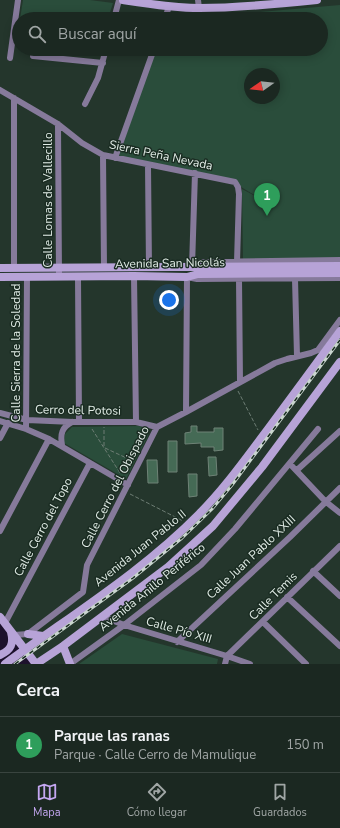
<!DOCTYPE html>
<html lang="es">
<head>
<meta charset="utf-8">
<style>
  :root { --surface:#1b2821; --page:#24302a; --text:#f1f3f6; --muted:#a0a6a5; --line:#39443f; --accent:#c4a7f1 }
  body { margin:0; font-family:"Nunito Sans",sans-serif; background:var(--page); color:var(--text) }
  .compass { position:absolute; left:244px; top:68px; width:36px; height:36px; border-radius:50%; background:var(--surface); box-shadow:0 2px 10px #0003; rotate:256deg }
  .you { position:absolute; left:169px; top:300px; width:14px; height:14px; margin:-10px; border:3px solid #fff; border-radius:50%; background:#1a73e8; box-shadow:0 0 0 6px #1a73e833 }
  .badge { display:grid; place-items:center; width:26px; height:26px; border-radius:50%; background:var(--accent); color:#fff; font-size:13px; font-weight:700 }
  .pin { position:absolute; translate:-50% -33px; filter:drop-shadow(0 1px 2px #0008) }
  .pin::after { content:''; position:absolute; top:21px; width:14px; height:12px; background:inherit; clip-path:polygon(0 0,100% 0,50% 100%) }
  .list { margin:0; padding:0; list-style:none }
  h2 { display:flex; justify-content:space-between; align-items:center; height:52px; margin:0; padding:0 16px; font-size:17px }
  h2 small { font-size:13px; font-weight:400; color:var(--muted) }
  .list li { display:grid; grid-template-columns:26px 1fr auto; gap:12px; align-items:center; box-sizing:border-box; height:56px; padding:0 16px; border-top:1px solid var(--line) }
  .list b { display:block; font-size:15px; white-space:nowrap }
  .list p { margin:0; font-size:13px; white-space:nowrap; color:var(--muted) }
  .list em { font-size:13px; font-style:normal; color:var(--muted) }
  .icon { flex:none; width:22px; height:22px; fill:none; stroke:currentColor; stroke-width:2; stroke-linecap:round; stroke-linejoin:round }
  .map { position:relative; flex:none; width:340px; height:664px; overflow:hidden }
  .search { position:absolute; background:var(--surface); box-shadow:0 2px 10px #0003; left:12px; right:12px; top:12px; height:44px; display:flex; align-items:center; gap:10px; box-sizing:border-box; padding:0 14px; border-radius:22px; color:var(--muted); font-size:15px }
  .sheet { height:108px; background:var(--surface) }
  nav { display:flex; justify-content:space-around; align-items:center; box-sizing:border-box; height:56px; border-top:1px solid var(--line); background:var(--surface); font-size:11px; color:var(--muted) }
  nav a { display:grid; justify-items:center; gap:2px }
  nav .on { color:var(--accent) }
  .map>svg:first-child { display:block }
  .green { fill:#2a4d3b; fill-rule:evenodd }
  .water { fill:#1d112c }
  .building { fill:#456a55; stroke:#6e8276 }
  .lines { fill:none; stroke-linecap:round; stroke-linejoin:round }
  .path { stroke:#6d7d74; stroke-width:1; stroke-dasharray:4 2; stroke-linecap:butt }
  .street { stroke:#867a9b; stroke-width:6 }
  .secondary { stroke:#b7a3d7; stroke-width:8 }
  .rail-casing { stroke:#cad6cf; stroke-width:3 }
  .rail { stroke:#1a2c22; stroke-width:1.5; stroke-dasharray:4.5; stroke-linecap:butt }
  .labels { text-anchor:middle; stroke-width:3; stroke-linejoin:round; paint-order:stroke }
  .street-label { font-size:12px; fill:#e1ece6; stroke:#1a2c22 }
</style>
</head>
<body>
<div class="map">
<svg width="340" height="664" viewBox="0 0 340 664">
  <rect width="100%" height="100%" fill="#24362c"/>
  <path class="green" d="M 23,0 L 90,0 L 113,3 L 108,19 L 20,19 Z
    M 340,5 L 340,258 L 243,259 L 242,189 L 266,202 L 231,181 L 119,156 L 155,49 L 321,49 L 321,19 L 182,19 ZM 250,74 L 274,74 L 274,98 L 250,98 Z
    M 140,426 L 147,431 L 148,436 L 126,479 L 64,443 L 65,434 L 72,427 Z
    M 122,634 L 218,659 L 217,664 L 79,664 Z"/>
  <path class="water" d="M 0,616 L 32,664 L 0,664 Z"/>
  <path class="building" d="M 191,426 L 197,426 L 197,432 L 214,432 L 214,428 L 223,428 L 223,450 L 214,451 L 214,447 L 201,447 L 201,443 L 185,444 L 185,433 L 191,432 Z
    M 168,441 L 177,441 L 177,472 L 168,472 Z
    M 208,457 L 216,457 L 217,475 L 209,476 Z
    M 147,460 L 157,460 L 158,483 L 148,483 Z
    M 188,474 L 197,474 L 197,496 L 189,497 Z"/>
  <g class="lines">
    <path class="path" d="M 238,391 L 258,430
      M 92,429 L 120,473
      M 104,446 L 104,427
      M 105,448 L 133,461
      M 130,494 L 183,521"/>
    <path class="street" d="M 198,0 L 199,8
      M 114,19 L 119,0
      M 165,19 L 169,6
      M 33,49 L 33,56 L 103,63
      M 10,58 L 18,0
      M 0,90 L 58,124 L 82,143 L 103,155 L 235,182 L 238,187 L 239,194 L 237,262
      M 85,104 L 98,78 L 106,49
      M 58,124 L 59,276
      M 103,155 L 104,268
      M 115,158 L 154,49
      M 148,165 L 149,268
      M 192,267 L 195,264 L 202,262 L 340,260
      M 192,267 L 195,173
      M 14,268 L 14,98
      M 134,276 L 136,422
      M 78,277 L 79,421
      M 239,279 L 240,382
      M 295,279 L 297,356
      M 186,412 L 187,277 L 197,279 L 340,278
      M 0,413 L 27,420 L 73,422 L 136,422 L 157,427
      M 0,421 L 26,429 L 49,439 L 128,485
      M 26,429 L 27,276
      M 0,438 L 8,423
      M 62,445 C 60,434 62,427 72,422
      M 290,464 L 325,501 L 340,513
      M 297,470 L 340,431
      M 0,531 L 49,439
      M 313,571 L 340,596
      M 287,597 L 340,646
      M 102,616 L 124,625 L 227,656 L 250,664
      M 263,622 L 306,664
      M 5,623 L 90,463
      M 14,635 L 28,634 L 83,592 L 87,565 L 157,427 L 186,412 L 275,363 L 287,359 L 311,353 L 318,350 L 340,320
      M 177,642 L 290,537 L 340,488
      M 70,664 L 124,625 L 201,565 L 235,529 L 318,429
      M 225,664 L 227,656 L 340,546"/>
    <path class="secondary" d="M 123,0 C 149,4 174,8 200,8 C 239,8 278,4 317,0
      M 0,268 L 340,266
      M 0,277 L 134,276 L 187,277 L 198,274 L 340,273
      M 0,617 L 36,664
      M 28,634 L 43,636
      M 63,646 L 70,664
      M 0,655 C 11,650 14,644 11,632
      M 5,664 C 70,616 142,572 199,514 C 225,488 246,458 268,429 C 292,396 316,364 340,331
      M 36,664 L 63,646 L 168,567 L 213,526 L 262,467 L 340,362"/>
    <defs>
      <path id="rail" d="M 15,664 L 133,578 L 182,538 L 212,509 L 232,485 L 340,340"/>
    </defs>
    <use href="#rail" class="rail-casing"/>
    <use href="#rail" class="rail"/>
  </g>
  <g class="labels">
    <g class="street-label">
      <text transform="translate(161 155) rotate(12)" y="4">Sierra Peña Nevada</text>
      <text transform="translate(48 200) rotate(-90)" y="4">Calle Lomas de Vallecillo</text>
      <text transform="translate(170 263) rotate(-1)" y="4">Avenida San Nicolás</text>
      <text transform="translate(16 353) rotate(-90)" y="4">Calle Sierra de la Soledad</text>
      <text transform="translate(78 410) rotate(1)" y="4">Cerro del Potosi</text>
      <text transform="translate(115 487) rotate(-63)" y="4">Calle Cerro del Obispado</text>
      <text transform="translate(43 527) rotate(-62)" y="4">Calle Cerro del Topo</text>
      <text transform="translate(140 548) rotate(-39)" y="4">Avenida Juan Pablo II</text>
      <text transform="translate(251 557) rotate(-43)" y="4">Calle Juan Pablo XXIII</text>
      <text transform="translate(152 587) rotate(-39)" y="4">Avenida Anillo Periférico</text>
      <text transform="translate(273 596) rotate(-45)" y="4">Calle Temis</text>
      <text transform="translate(179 630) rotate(16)" y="4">Calle Pío XIII</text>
    </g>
  </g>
</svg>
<svg class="compass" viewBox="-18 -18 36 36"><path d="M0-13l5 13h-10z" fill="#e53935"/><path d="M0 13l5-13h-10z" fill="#a0a6a5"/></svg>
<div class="you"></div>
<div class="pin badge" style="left:267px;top:216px;background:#2e9e5b">1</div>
<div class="search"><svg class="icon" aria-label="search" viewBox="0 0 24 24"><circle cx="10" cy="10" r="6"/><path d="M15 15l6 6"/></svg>Buscar aquí</div>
</div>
<section class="sheet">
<h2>Cerca<small></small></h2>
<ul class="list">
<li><span class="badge" style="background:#2e9e5b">1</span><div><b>Parque las ranas</b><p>Parque · Calle Cerro de Mamulique</p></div><em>150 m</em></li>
</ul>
</section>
<nav>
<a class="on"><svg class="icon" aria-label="map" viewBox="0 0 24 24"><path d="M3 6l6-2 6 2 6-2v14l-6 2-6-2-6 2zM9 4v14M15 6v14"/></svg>Mapa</a>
<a><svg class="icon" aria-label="directions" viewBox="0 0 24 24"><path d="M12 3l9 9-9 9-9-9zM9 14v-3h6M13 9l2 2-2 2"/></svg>Cómo llegar</a>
<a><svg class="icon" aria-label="saved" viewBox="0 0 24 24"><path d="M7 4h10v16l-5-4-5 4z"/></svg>Guardados</a>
</nav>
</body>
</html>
